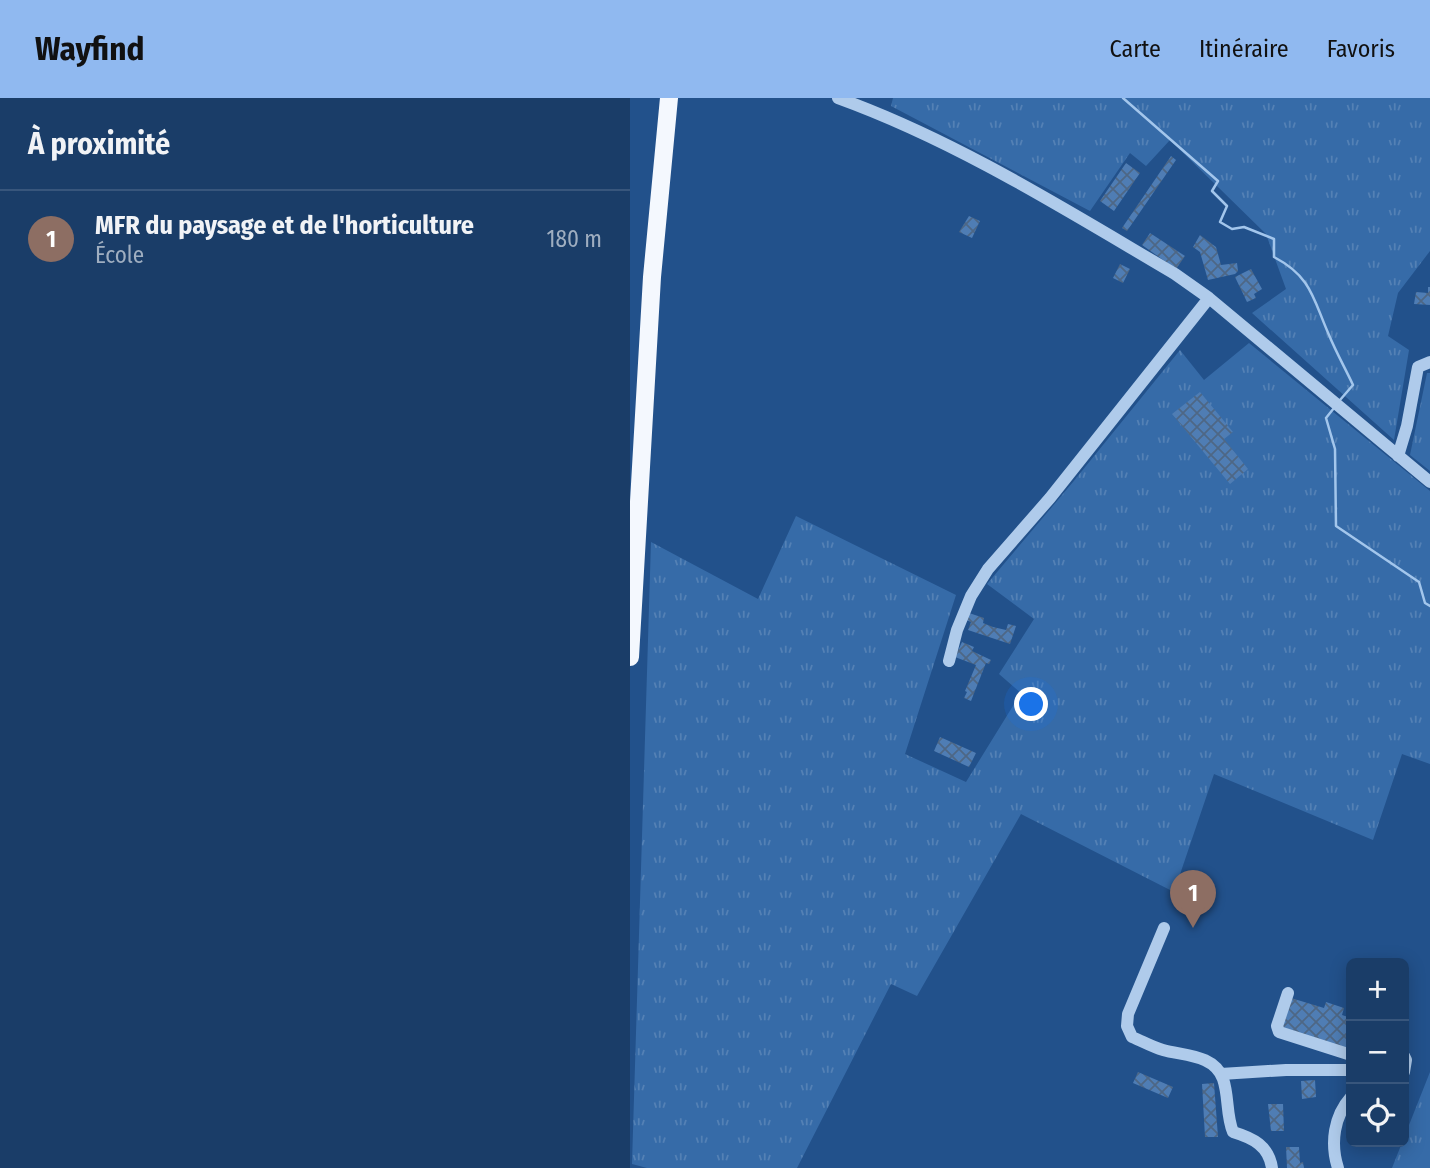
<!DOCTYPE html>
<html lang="fr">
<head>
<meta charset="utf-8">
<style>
  :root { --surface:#1a3d68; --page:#274871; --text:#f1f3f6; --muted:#9faec0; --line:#38567c; --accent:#90b9f0 }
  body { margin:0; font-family:"Fira Sans Condensed",sans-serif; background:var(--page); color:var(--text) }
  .controls { position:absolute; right:21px; bottom:21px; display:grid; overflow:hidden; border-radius:10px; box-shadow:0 4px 18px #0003 }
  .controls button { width:63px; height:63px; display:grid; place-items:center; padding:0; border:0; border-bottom:2px solid var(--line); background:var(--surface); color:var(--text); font:35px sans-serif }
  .you { position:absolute; left:402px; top:607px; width:24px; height:24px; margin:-18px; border:5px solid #fff; border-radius:50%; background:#1a73e8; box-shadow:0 0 0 10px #1a73e833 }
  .badge { display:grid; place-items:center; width:46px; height:46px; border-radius:50%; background:var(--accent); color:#fff; font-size:23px; font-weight:700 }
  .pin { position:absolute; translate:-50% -58px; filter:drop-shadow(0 2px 4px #0008) }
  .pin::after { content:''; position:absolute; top:37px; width:24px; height:21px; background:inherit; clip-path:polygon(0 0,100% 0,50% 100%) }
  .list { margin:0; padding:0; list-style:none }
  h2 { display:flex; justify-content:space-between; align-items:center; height:91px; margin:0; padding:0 28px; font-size:30px }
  h2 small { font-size:23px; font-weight:400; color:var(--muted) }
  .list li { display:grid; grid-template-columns:46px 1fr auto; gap:21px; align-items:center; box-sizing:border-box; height:98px; padding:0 28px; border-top:2px solid var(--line) }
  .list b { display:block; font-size:26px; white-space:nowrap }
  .list p { margin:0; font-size:23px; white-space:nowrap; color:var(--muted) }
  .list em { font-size:23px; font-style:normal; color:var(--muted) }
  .icon { flex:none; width:38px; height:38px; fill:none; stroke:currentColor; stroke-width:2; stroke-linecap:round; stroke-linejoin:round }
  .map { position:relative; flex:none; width:800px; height:1070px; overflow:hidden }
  header { display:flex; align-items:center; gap:42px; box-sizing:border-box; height:98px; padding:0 35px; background:var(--accent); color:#111 }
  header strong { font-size:33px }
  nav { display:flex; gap:38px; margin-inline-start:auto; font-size:24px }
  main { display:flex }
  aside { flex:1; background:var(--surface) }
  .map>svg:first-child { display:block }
  .grass { fill:url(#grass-tufts) }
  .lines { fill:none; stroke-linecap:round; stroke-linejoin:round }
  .stream { stroke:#a3c6ec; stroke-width:2.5 }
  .building { fill:url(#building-cross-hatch) }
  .minor { stroke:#afcbeb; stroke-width:12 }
  .major { stroke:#f4f8fe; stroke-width:18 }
</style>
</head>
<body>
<header>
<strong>Wayfind</strong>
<nav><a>Carte</a><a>Itinéraire</a><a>Favoris</a></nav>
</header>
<main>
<aside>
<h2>À proximité<small></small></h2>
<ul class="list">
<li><span class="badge" style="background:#8d6e63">1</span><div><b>MFR du paysage et de l'horticulture</b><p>École</p></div><em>180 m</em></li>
</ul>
</aside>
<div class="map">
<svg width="800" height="1070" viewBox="0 0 800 1070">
  <defs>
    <pattern id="grass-tufts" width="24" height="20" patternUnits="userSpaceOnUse" patternTransform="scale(1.75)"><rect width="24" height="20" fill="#366ba8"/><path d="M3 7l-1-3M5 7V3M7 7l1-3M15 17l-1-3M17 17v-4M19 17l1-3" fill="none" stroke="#5481b5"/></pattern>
    <pattern id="building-cross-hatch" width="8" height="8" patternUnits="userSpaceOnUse" patternTransform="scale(1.75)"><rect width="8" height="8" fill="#4f7db4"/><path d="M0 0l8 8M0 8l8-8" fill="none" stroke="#4e6785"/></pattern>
  </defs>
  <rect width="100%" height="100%" fill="#22518b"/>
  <path class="grass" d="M 263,0 L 800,0 L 800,153 L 768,195 L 758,238 L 779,252 L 764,342 L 622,215 L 656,191 L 636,136 L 540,42 L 516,68 L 500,55 L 460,113 L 261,8 Z
    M 619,245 L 800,393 L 800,666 L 772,656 L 743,742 L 584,676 L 544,794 L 391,716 L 287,898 L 261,886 L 167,1070 L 17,1070 L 2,1066 L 21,444 L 128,501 L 166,418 L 326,497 L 275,656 L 336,684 L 391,595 L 369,576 L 404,521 L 357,486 L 443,384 L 550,252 L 574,282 Z
    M 797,275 L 800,275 L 800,373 L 780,357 Z
    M 800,974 L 800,1070 L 762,1070 Z"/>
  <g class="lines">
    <path class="stream" d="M 493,0 L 588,83 L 582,93 L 597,108 L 590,124 L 602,131 L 614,129 L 644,141 L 644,159 C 682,179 683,201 699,237 C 706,254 715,270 723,287 L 710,302
      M 704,310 L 696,320 L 705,351 L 706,428 L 789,484 L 795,505 L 800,508"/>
  </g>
  <path class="building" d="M 541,58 L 546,62 L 497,133 L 492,130 Z
    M 496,65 L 510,75 L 484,113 L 470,103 Z
    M 339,118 L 350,123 L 342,140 L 329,134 Z
    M 520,135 L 555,158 L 546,171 L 512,147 Z
    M 570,137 L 586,149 L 591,167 L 607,165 L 608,173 L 605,176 L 578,182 L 570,154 L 563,149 Z
    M 490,166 L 500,171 L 493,185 L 483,180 Z
    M 621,171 L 632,191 L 624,196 L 626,200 L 617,204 L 605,179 Z
    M 798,189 L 800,189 L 800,207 L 784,206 L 786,194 L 798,195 Z
    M 570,294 L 603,334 L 594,341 L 618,371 L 600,386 L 542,316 Z
    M 339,515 L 354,520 L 353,525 L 363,529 L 376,532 L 378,526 L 386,528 L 380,546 L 338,532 L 341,524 L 336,522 Z
    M 332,544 L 344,549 L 342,553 L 361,562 L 359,566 L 356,565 L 341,603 L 334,600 L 337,594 L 335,593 L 346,567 L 325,559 Z
    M 310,639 L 346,655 L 339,669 L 304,653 Z
    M 661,900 L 694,910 L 696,904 L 714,910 L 712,917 L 721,920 L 721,941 L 716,951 L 651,929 Z
    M 508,974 L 543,989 L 538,1000 L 503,985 Z
    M 685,982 L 686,999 L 672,1001 L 671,983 Z
    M 584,985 L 588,1039 L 575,1039 L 572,986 Z
    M 638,1006 L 653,1006 L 654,1033 L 641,1033 Z
    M 656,1049 L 669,1049 L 670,1065 L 673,1064 L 674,1070 L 657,1070 Z"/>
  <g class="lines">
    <path class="minor" d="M 208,0 C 327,43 436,112 545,176 L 579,200 L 800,384
      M 768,358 L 777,328 L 788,269 L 800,264
      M 319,563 L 327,532 L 341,498 L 358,471 L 420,400 L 579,200
      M 534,830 L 498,916 L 497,928 L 502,939 C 512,943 522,949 533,952 C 553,958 584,956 593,981 C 599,998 596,1017 603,1034 C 623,1040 639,1048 642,1070
      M 658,895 L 647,928 L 649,934 L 721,957
      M 774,958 L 776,962 L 774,974
      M 591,976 L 656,972 L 721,972
      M 708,1070 C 700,1045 704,1018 721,999"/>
    <path class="major" d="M 0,559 L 22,179 L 39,0"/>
  </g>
</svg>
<div class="controls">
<button>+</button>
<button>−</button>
<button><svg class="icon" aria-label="locate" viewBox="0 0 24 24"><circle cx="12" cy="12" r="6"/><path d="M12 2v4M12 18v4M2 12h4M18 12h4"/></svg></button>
</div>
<div class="you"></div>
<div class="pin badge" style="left:563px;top:830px;background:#8d6e63">1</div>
</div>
</main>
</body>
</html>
